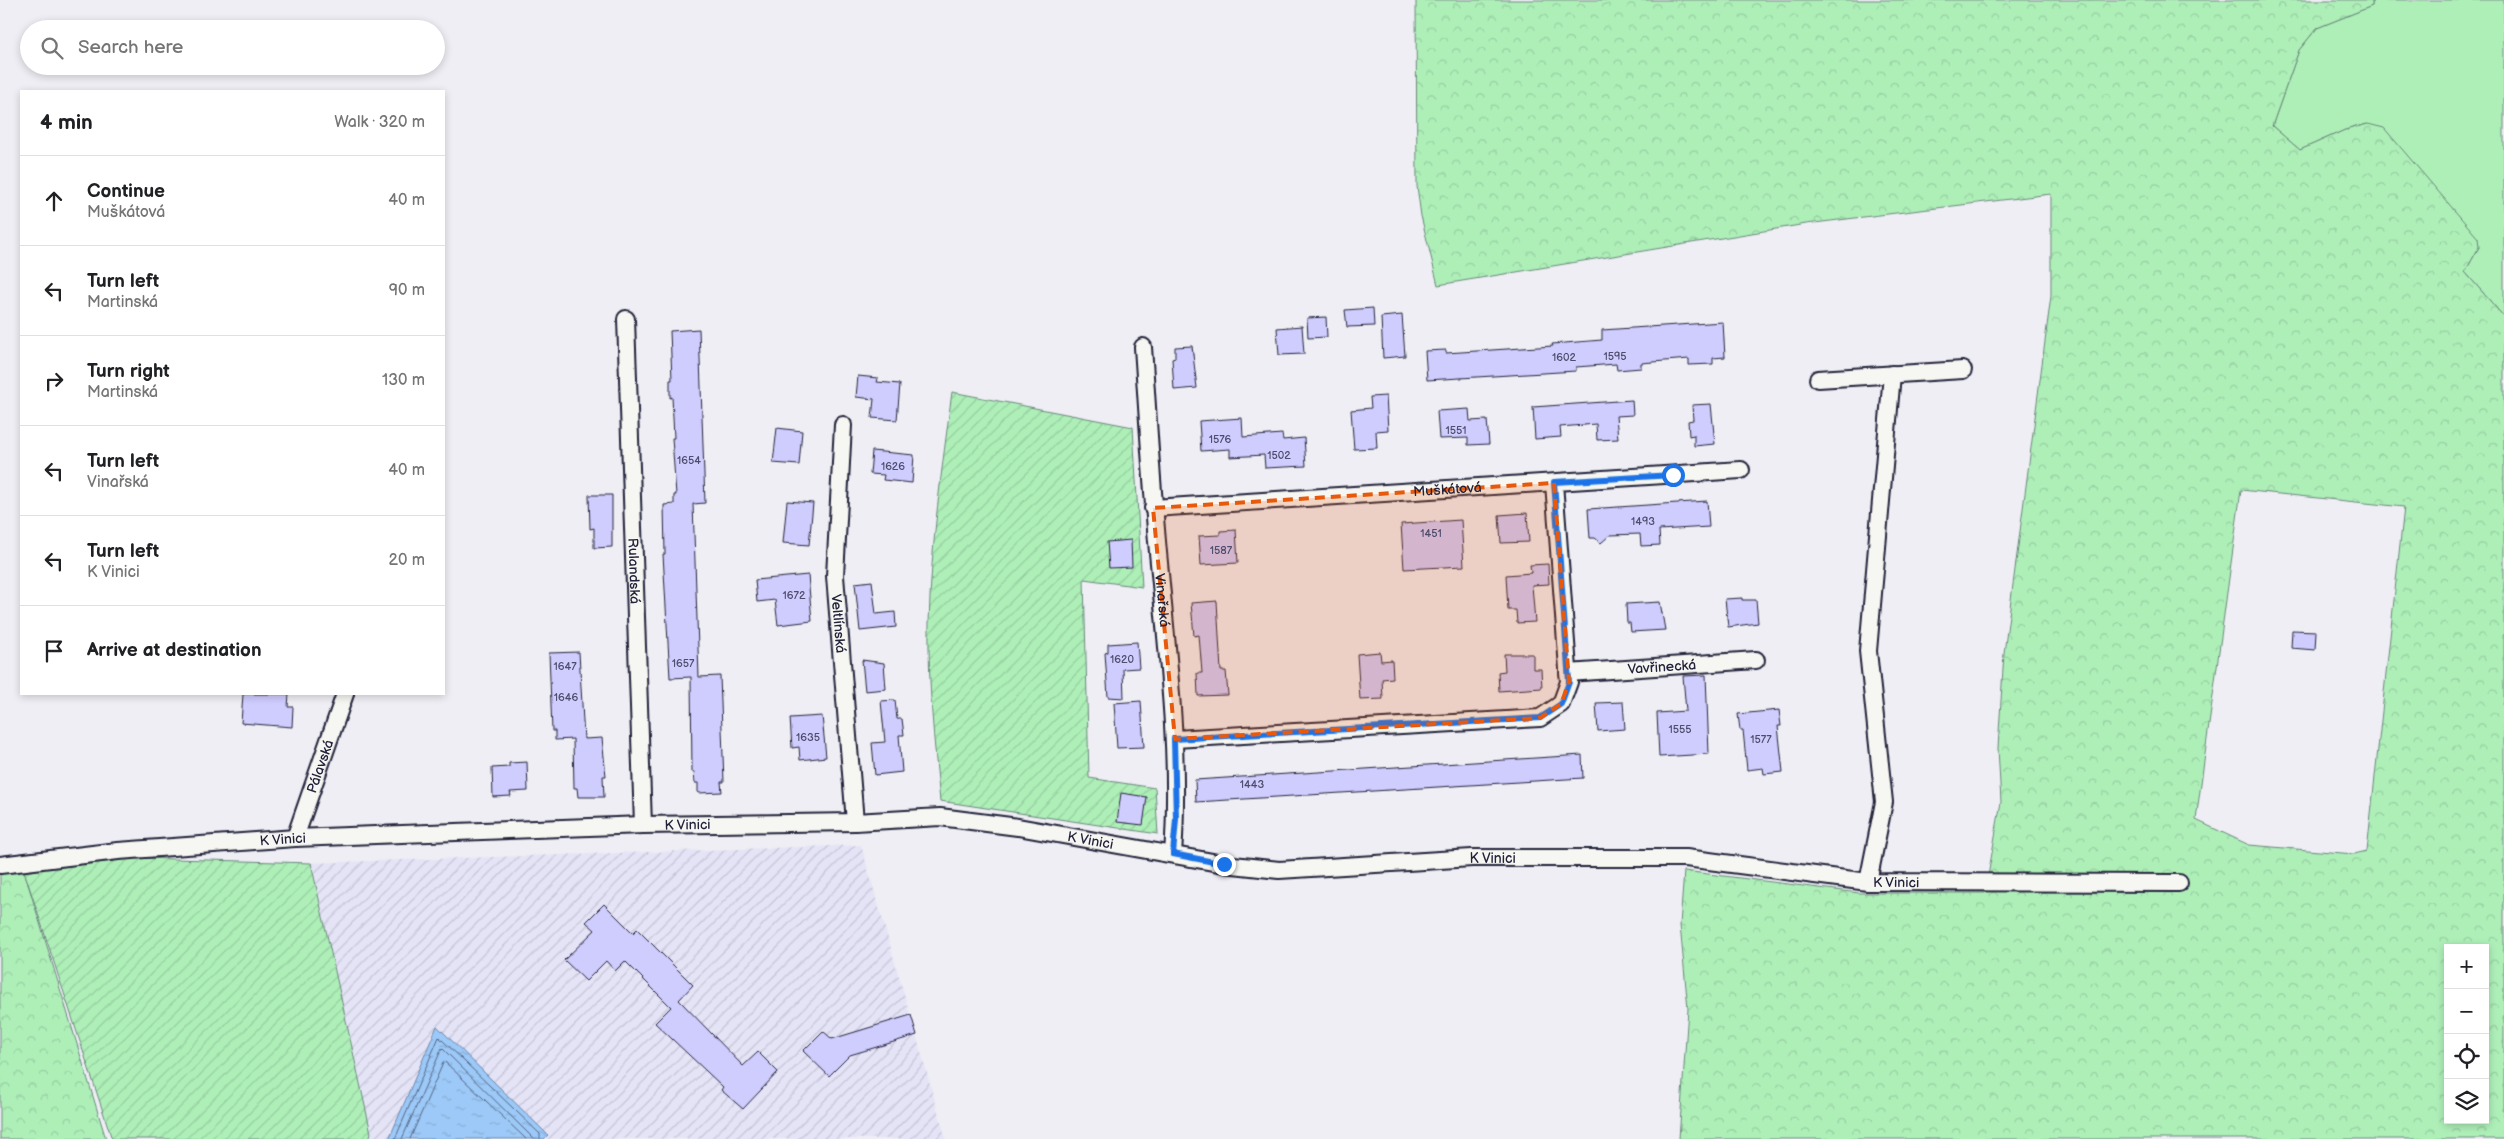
<!DOCTYPE html>
<html lang="en">
<head>
<meta charset="utf-8">
<style>
  :root { --surface:#fff; --page:#f6f6f6; --text:#202124; --muted:#757577; --line:#e0e0e0 }
  body { margin:0; font-family:"Balsamiq Sans",sans-serif; background:var(--page); color:var(--text) }
  .controls { position:absolute; right:15px; bottom:15px; display:grid; overflow:hidden; border-radius:0px; box-shadow:0 2px 8px #0003 }
  .controls button { width:45px; height:45px; display:grid; place-items:center; padding:0; border:0; border-bottom:1px solid var(--line); background:var(--surface); color:var(--text); font:25px sans-serif }
  .stop { position:absolute; width:15px; height:15px; margin:-11px; border:4px solid #1a73e8; border-radius:50%; background:#fff }
  .stop.end { background:#1a73e8; border-color:#fff; box-shadow:0 1px 5px #0008 }
  .list { margin:0; padding:0; list-style:none }
  h2 { display:flex; justify-content:space-between; align-items:center; height:65px; margin:0; padding:0 20px; font-size:21px }
  h2 small { font-size:16px; font-weight:400; color:var(--muted) }
  .list li { display:grid; grid-template-columns:32px 1fr auto; gap:15px; align-items:center; box-sizing:border-box; height:90px; padding:0 20px; border-top:1px solid var(--line) }
  .list b { display:block; font-size:19px; white-space:nowrap }
  .list p { margin:0; font-size:16px; white-space:nowrap; color:var(--muted) }
  .list em { font-size:16px; font-style:normal; color:var(--muted) }
  .icon { flex:none; width:28px; height:28px; fill:none; stroke:currentColor; stroke-width:2; stroke-linecap:round; stroke-linejoin:round }
  .map { position:relative; flex:none; width:2504px; height:1139px; overflow:hidden }
  .search { position:absolute; background:var(--surface); box-shadow:0 2px 8px #0003; left:20px; top:20px; width:425px; height:55px; display:flex; align-items:center; gap:12px; box-sizing:border-box; padding:0 18px; border-radius:28px; color:var(--muted); font-size:19px }
  .panel { position:absolute; background:var(--surface); box-shadow:0 2px 8px #0003; left:20px; top:90px; width:425px; height:605px; border-radius:0px }
  .map>svg:first-child { display:block }
  .industrial { fill:url(#industrial-furrows) }
  .grass { fill:#aeefb8; stroke:#68887a }
  .forest { fill:url(#forest-crowns); stroke:#68887a; fill-rule:evenodd }
  .garden { fill:url(#garden-furrows); stroke:#68887a }
  .water { fill:url(#water-ripples); stroke:#6b86ac }
  .lines { fill:none; stroke-linecap:round; stroke-linejoin:round }
  .shore { stroke:#536586; stroke-width:1 }
  .building { fill:#cfccfe; stroke:#22223b }
  .minor-casing { stroke:#22223b; stroke-width:20 }
  .minor { stroke:#f6f6f2; stroke-width:16 }
  .route { stroke:#1a73e8; stroke-width:6 }
  .marked { fill:#e8590c; fill-opacity:0.2; stroke:#e8590c; stroke-width:4; stroke-dasharray:10 6; stroke-linejoin:round }
  .labels { text-anchor:middle; stroke-width:5; stroke-linejoin:round; paint-order:stroke }
  .number-label { font-size:11px; fill:#4d4c6c }
  .street-label { font-size:14px; fill:#22223b; stroke:#f6f6f2 }
</style>
</head>
<body>
<div class="map">
<svg width="2504" height="1139" viewBox="0 0 2504 1139">
  <defs>
    <pattern id="industrial-furrows" width="10" height="10" patternUnits="userSpaceOnUse" patternTransform="scale(1.25)"><rect width="10" height="10" fill="#e5e4f7"/><path d="M-1 1l2-2M0 10L10 0M9 11l2-2" fill="none" stroke="#c4c3d5"/></pattern>
    <pattern id="forest-crowns" width="20" height="18" patternUnits="userSpaceOnUse" patternTransform="scale(1.25)"><rect width="20" height="18" fill="#aeefb8"/><path d="M2 6a3 3 0 1 1 6 0M12 15a3 3 0 1 1 6 0" fill="none" stroke="#95cd9f"/></pattern>
    <pattern id="garden-furrows" width="10" height="10" patternUnits="userSpaceOnUse" patternTransform="scale(1.25)"><rect width="10" height="10" fill="#aeefb8"/><path d="M-1 1l2-2M0 10L10 0M9 11l2-2" fill="none" stroke="#95cd9f"/></pattern>
    <pattern id="water-ripples" width="26" height="14" patternUnits="userSpaceOnUse" patternTransform="scale(1.25)"><rect width="26" height="14" fill="#9cc9f7"/><path d="M2 4q2-2 4 0t4 0M15 11q2-2 4 0t4 0" fill="none" stroke="#86acd5"/></pattern>
  </defs>
  <rect width="100%" height="100%" fill="#eeeef4"/>
  <filter id="ink" filterUnits="userSpaceOnUse"><feTurbulence type="fractalNoise" baseFrequency=".02" numOctaves="2"/><feDisplacementMap in="SourceGraphic" scale="10" xChannelSelector="R" yChannelSelector="G"/><feConvolveMatrix kernelMatrix="1 2 1 2 8 2 1 2 1" color-interpolation-filters="sRGB"/></filter>
  <g filter="url(#ink)">
    <path class="industrial" d="M 861,845 L 946,1139 L 369,1139 L 371,1133 L 311,863 Z"/>
    <path class="grass" d="M 2372,0 L 2504,0 L 2504,317 L 2465,272 L 2479,247 L 2367,124 L 2345,130 L 2300,150 L 2272,126 L 2299,50 L 2317,28 L 2372,6 Z"/>
    <path class="forest" d="M 1416,0 L 2372,0 L 2372,6 L 2317,28 L 2299,50 L 2272,126 L 2300,150 L 2345,130 L 2368,124 L 2384,128 L 2478,238 L 2479,247 L 2465,272 L 2504,317 L 2504,1139 L 1679,1139 L 1688,1009 L 1680,925 L 1684,871 L 1859,893 L 1985,893 L 2001,802 L 1998,748 L 2004,653 L 2051,296 L 2051,194 L 1806,224 L 1438,285 L 1421,216 L 1417,186 ZM 2241,490 L 2404,507 L 2367,851 L 2354,854 L 2249,845 L 2196,820 ZM 2448,948 L 2485,948 L 2485,1120 L 2448,1120 Z
      M 24,871 L 106,1139 L 0,1139 L 0,873 Z"/>
    <path class="garden" d="M 952,392 L 1133,427 L 1142,587 L 1084,579 L 1089,778 L 1155,788 L 1158,834 L 940,801 C 934,741 928,683 929,623 C 931,545 942,468 952,392 Z
      M 139,858 L 311,863 L 371,1133 L 369,1139 L 112,1139 L 24,871 Z"/>
    <path class="water" d="M 437,1026 L 548,1135 L 544,1139 L 389,1139 Z"/>
    <g class="lines">
      <path class="shore" d="M 395,1139 L 439,1037 L 540,1134 L 540,1139
        M 402,1139 L 442,1048 L 534,1139
        M 410,1139 L 444,1061 L 526,1139"/>
    </g>
    <path class="building" d="M 1373,308 L 1374,326 L 1347,327 L 1345,310 Z
      M 1402,315 L 1405,356 L 1383,358 L 1381,317 Z
      M 1326,317 L 1327,337 L 1308,338 L 1307,318 Z
      M 1723,322 L 1725,357 L 1713,358 L 1713,364 L 1689,365 L 1689,359 L 1641,363 L 1641,368 L 1617,370 L 1616,364 L 1576,367 L 1576,371 L 1427,380 L 1425,351 L 1446,350 L 1446,353 L 1553,346 L 1552,344 L 1602,340 L 1602,330 Z
      M 1302,326 L 1304,354 L 1279,355 L 1277,328 Z
      M 699,329 L 705,503 L 693,504 L 699,677 L 720,676 L 724,782 L 721,782 L 722,792 L 698,793 L 698,783 L 695,783 L 694,772 L 692,772 L 691,677 L 670,678 L 663,554 L 665,554 L 664,505 L 674,504 L 674,495 L 676,495 L 672,438 L 674,438 L 672,397 L 670,398 L 670,380 L 672,380 L 670,331 Z
      M 1192,346 L 1197,388 L 1174,390 L 1172,359 L 1175,358 L 1175,347 Z
      M 858,376 L 878,378 L 877,382 L 900,384 L 897,420 L 872,418 L 874,399 L 856,397 Z
      M 1386,396 L 1388,430 L 1376,431 L 1377,448 L 1354,449 L 1351,410 L 1371,408 L 1370,397 Z
      M 1632,400 L 1633,415 L 1616,416 L 1618,439 L 1597,440 L 1596,424 L 1560,427 L 1561,437 L 1535,439 L 1533,407 Z
      M 1711,404 L 1715,444 L 1694,446 L 1694,435 L 1689,436 L 1688,421 L 1693,420 L 1692,405 Z
      M 1469,409 L 1470,421 L 1487,420 L 1489,444 L 1468,445 L 1468,438 L 1439,439 L 1437,411 Z
      M 1242,418 L 1243,437 L 1282,434 L 1283,440 L 1304,438 L 1306,466 L 1265,468 L 1264,455 L 1230,457 L 1230,449 L 1201,451 L 1199,421 Z
      M 777,428 L 802,431 L 799,465 L 773,463 Z
      M 872,451 L 914,455 L 912,483 L 883,480 L 884,475 L 870,474 Z
      M 589,495 L 612,495 L 612,547 L 594,548 L 594,528 L 590,529 Z
      M 787,501 L 813,503 L 809,545 L 783,543 Z
      M 1707,501 L 1709,527 L 1659,530 L 1660,545 L 1641,546 L 1640,534 L 1610,535 L 1601,543 L 1595,538 L 1590,538 L 1588,509 Z
      M 1527,513 L 1529,542 L 1501,543 L 1499,515 Z
      M 1461,520 L 1464,566 L 1404,569 L 1401,524 Z
      M 1236,530 L 1238,563 L 1201,565 L 1199,536 L 1220,535 L 1220,531 Z
      M 1131,540 L 1132,567 L 1109,568 L 1107,542 Z
      M 1548,564 L 1549,584 L 1532,585 L 1535,622 L 1517,623 L 1516,610 L 1508,610 L 1506,575 L 1531,573 L 1530,565 Z
      M 808,575 L 812,621 L 778,625 L 775,600 L 757,602 L 755,580 Z
      M 872,581 L 876,614 L 895,612 L 896,627 L 860,631 L 855,583 Z
      M 1742,598 L 1742,600 L 1756,600 L 1758,623 L 1728,627 L 1725,599 Z
      M 1217,601 L 1221,671 L 1226,671 L 1228,695 L 1198,696 L 1197,673 L 1202,673 L 1199,635 L 1194,636 L 1191,603 Z
      M 1660,602 L 1665,630 L 1631,632 L 1630,623 L 1627,623 L 1626,604 Z
      M 2292,630 L 2316,631 L 2315,650 L 2291,648 Z
      M 1137,642 L 1139,668 L 1123,669 L 1124,698 L 1108,697 L 1105,653 L 1108,652 L 1108,644 Z
      M 579,652 L 584,739 L 602,738 L 606,776 L 603,776 L 604,797 L 578,797 L 577,788 L 574,788 L 573,739 L 555,740 L 555,731 L 552,731 L 549,653 Z
      M 1380,652 L 1381,661 L 1392,660 L 1393,678 L 1382,679 L 1383,699 L 1360,700 L 1357,654 Z
      M 1504,654 L 1533,654 L 1533,669 L 1541,669 L 1542,688 L 1499,691 L 1498,672 L 1505,671 Z
      M 862,660 L 884,663 L 886,689 L 865,691 Z
      M 1706,675 L 1709,754 L 1659,757 L 1657,713 L 1686,711 L 1683,676 Z
      M 243,694 L 289,694 L 288,707 L 293,707 L 292,727 L 241,723 Z
      M 895,700 L 897,719 L 902,719 L 904,735 L 899,735 L 902,772 L 875,775 L 872,743 L 885,742 L 881,701 Z
      M 1141,701 L 1144,747 L 1117,748 L 1114,703 Z
      M 1623,702 L 1625,729 L 1598,731 L 1596,703 Z
      M 1779,710 L 1781,726 L 1778,726 L 1783,772 L 1764,774 L 1763,768 L 1747,770 L 1743,730 L 1740,730 L 1738,714 Z
      M 822,716 L 826,757 L 800,760 L 799,747 L 792,748 L 790,718 Z
      M 1582,755 L 1583,778 L 1196,802 L 1195,780 Z
      M 527,762 L 528,791 L 510,792 L 511,796 L 493,797 L 492,768 L 509,767 L 509,763 Z
      M 1121,793 L 1147,797 L 1143,825 L 1117,822 Z
      M 604,904 L 633,933 L 637,929 L 693,985 L 679,1000 L 743,1066 L 758,1052 L 778,1072 L 743,1109 L 721,1090 L 723,1087 L 655,1023 L 671,1007 L 625,961 L 615,971 L 606,961 L 586,981 L 564,960 L 595,930 L 586,922 Z
      M 911,1015 L 917,1035 L 850,1055 L 829,1076 L 803,1051 L 823,1031 L 832,1039 Z"/>
    <g class="lines">
      <defs>
        <g id="minor">
          <path id="s1" d="M 626,319 L 643,825"/>
          <path id="s2" d="M 1143,347 C 1148,419 1152,491 1159,563 C 1168,659 1180,757 1173,854"/>
          <path d="M 1818,379 L 1963,370"/>
          <path id="s3" d="M 843,425 L 835,576 L 855,822"/>
          <path id="s4" d="M 1153,508 L 1741,470"/>
          <path id="s5" d="M 1568,673 L 1756,660"/>
          <path d="M 1175,739 L 1540,718 L 1561,704 L 1569,682 L 1554,483"/>
          <path id="s6" d="M 295,838 L 345,694"/>
          <path id="s7" d="M 0,865 L 118,851 L 295,838 L 643,825 L 855,822 L 940,817 L 1018,827 L 1224,864 L 1279,870 L 1472,858 L 1686,858 L 1868,882 L 2179,883"/>
          <path d="M 1868,882 L 1884,802 L 1868,651 L 1892,374"/>
        </g>
      </defs>
      <use href="#minor" class="minor-casing"/>
      <use href="#minor" class="minor"/>
    </g>
  </g>
  <g class="lines" filter="url(#ink)">
    <path class="route" d="M 1224,864 L 1173,854 L 1176,819 L 1174,739 L 1540,718 L 1561,704 L 1569,682 L 1554,482 L 1673,475"/>
  </g>
  <path class="marked" d="M 1554,483 L 1569,682 L 1561,704 L 1540,718 L 1175,739 L 1153,508 Z"/>
  <g class="labels">
    <g class="number-label">
      <text x="1615" y="360">1595</text>
      <text x="1564" y="361">1602</text>
      <text x="1456" y="434">1551</text>
      <text x="1220" y="443">1576</text>
      <text x="1279" y="459">1502</text>
      <text x="689" y="464">1654</text>
      <text x="893" y="470">1626</text>
      <text x="1643" y="525">1493</text>
      <text x="1431" y="537">1451</text>
      <text x="1221" y="554">1587</text>
      <text x="794" y="599">1672</text>
      <text x="1122" y="663">1620</text>
      <text x="683" y="667">1657</text>
      <text x="565" y="670">1647</text>
      <text x="566" y="701">1646</text>
      <text x="1680" y="733">1555</text>
      <text x="808" y="741">1635</text>
      <text x="1761" y="743">1577</text>
      <text x="1252" y="788">1443</text>
    </g>
    <g class="street-label">
      <text dy="5" stroke="none"><textPath href="#s4" startOffset="295">Muškátová</textPath></text>
      <text dy="5" stroke="none"><textPath href="#s1" startOffset="252">Rulandská</textPath></text>
      <text dy="5" stroke="none"><textPath href="#s2" startOffset="254">Vinařská</textPath></text>
      <text dy="5" stroke="none"><textPath href="#s3" startOffset="199">Veltlínská</textPath></text>
      <text dy="5" stroke="none"><textPath href="#s5" startOffset="94">Vavřinecká</textPath></text>
      <text dy="5" stroke="none"><textPath href="#s6" startOffset="76">Pálavská</textPath></text>
      <text dy="5" stroke="none"><textPath href="#s7" startOffset="689">K Vinici</textPath></text>
      <text dy="5" stroke="none"><textPath href="#s7" startOffset="284">K Vinici</textPath></text>
      <text dy="5" stroke="none"><textPath href="#s7" startOffset="1094">K Vinici</textPath></text>
      <text dy="5" stroke="none"><textPath href="#s7" startOffset="1499">K Vinici</textPath></text>
      <text dy="5" stroke="none"><textPath href="#s7" startOffset="1904">K Vinici</textPath></text>
    </g>
  </g>
</svg>
<div class="controls">
<button>+</button>
<button>−</button>
<button><svg class="icon" aria-label="locate" viewBox="0 0 24 24"><circle cx="12" cy="12" r="6"/><path d="M12 2v4M12 18v4M2 12h4M18 12h4"/></svg></button>
<button><svg class="icon" aria-label="layers" viewBox="0 0 24 24"><path d="M12 4l9 5-9 5-9-5zM3 14l9 5 9-5"/></svg></button>
</div>
<div class="stop" style="left:1673px;top:475px"></div>
<div class="stop end" style="left:1224px;top:864px"></div>
<div class="search"><svg class="icon" aria-label="search" viewBox="0 0 24 24"><circle cx="10" cy="10" r="6"/><path d="M15 15l6 6"/></svg>Search here</div>
<section class="panel">
<h2>4 min<small>Walk · 320 m</small></h2>
<ul class="list">
<li><svg class="icon" aria-label="ahead" viewBox="0 0 24 24"><path d="M12 20V5M6 11l6-6 6 6"/></svg><div><b>Continue</b><p>Muškátová</p></div><em>40 m</em></li>
<li><svg class="icon" aria-label="left" viewBox="0 0 24 24"><path d="M17 20v-9H6M10 6l-5 5 5 5"/></svg><div><b>Turn left</b><p>Martinská</p></div><em>90 m</em></li>
<li><svg class="icon" aria-label="right" viewBox="0 0 24 24"><path d="M7 20v-9h11M14 6l5 5-5 5"/></svg><div><b>Turn right</b><p>Martinská</p></div><em>130 m</em></li>
<li><svg class="icon" aria-label="left" viewBox="0 0 24 24"><path d="M17 20v-9H6M10 6l-5 5 5 5"/></svg><div><b>Turn left</b><p>Vinařská</p></div><em>40 m</em></li>
<li><svg class="icon" aria-label="left" viewBox="0 0 24 24"><path d="M17 20v-9H6M10 6l-5 5 5 5"/></svg><div><b>Turn left</b><p>K Vinici</p></div><em>20 m</em></li>
<li><svg class="icon" aria-label="arrive" viewBox="0 0 24 24"><path d="M6 21V4h12l-3 4 3 4H6"/></svg><div><b>Arrive at destination</b></div></li>
</ul>
</section>
</div>
</body>
</html>
